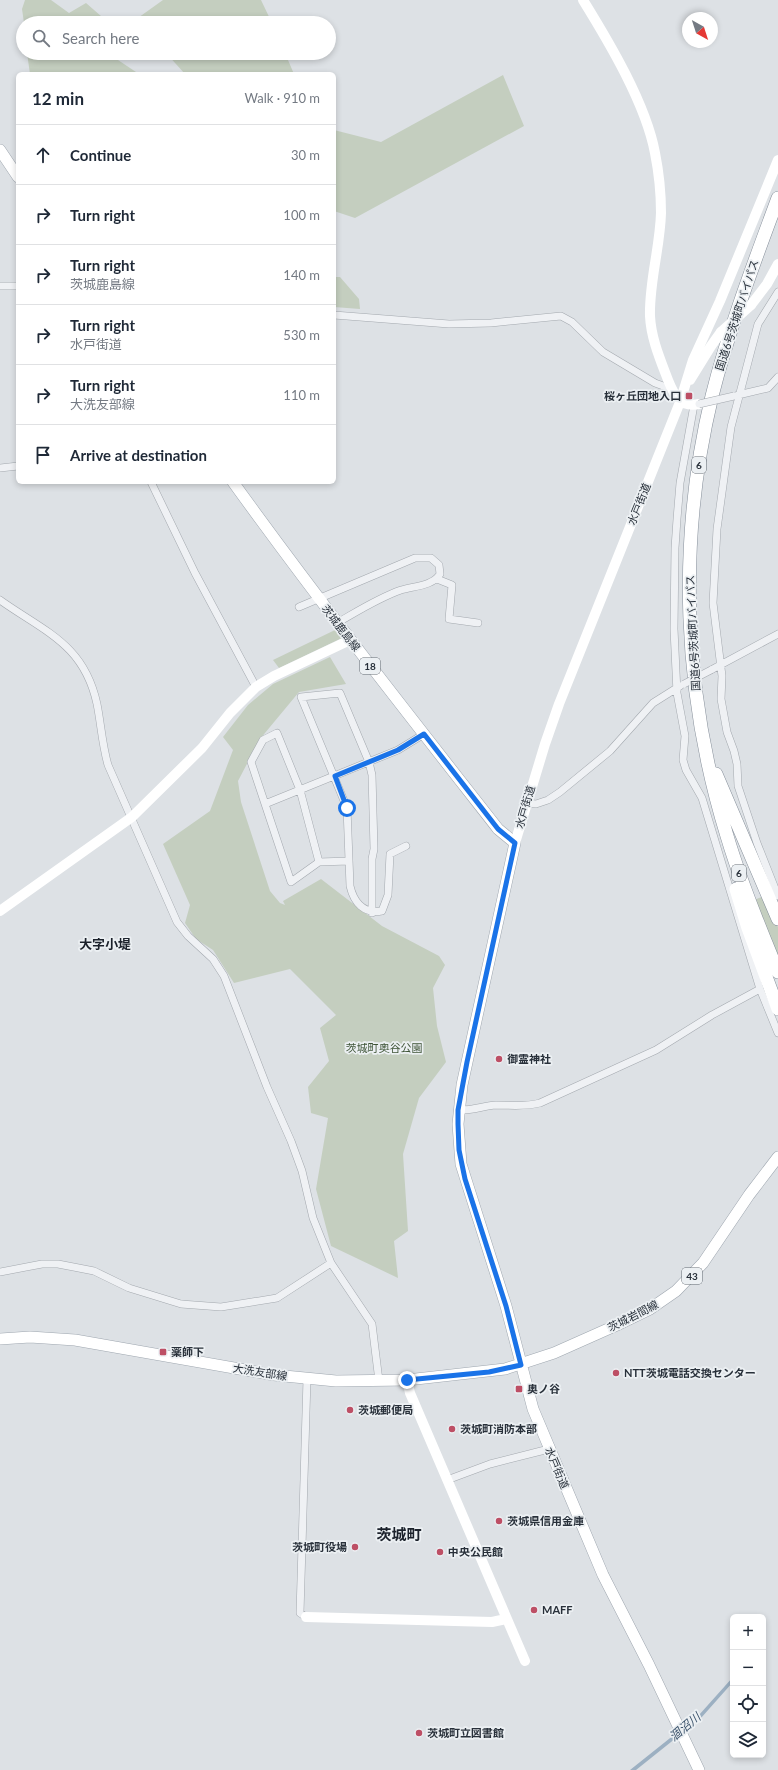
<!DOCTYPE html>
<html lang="en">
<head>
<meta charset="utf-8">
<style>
  :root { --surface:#fff; --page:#f6f6f7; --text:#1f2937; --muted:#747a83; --line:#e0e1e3 }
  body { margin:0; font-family:Lato,"Noto Sans JP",sans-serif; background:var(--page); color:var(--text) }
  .controls { position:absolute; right:12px; bottom:12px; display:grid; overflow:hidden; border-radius:6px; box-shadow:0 2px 6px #0003 }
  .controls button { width:36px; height:36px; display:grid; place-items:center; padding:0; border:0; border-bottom:1px solid var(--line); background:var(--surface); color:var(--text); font:20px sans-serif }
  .compass { position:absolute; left:682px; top:12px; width:36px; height:36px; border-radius:50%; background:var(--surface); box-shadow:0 2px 6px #0003; rotate:141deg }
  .stop { position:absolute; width:12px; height:12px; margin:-9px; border:3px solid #1a73e8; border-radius:50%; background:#fff }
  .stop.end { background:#1a73e8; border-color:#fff; box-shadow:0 1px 4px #0008 }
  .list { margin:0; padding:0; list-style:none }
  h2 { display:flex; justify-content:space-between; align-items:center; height:52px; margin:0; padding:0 16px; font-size:17px }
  h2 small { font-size:13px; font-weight:400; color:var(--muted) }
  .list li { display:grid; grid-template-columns:26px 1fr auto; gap:12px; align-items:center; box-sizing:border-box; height:60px; padding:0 16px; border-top:1px solid var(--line) }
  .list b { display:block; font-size:15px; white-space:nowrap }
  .list p { margin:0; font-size:13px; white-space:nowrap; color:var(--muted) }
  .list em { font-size:13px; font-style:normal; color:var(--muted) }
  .icon { flex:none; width:22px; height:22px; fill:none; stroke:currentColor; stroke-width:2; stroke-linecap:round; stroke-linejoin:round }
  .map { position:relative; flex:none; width:778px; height:1770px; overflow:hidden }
  .search { position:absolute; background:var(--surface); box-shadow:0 2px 6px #0003; left:16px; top:16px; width:320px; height:44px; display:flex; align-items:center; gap:10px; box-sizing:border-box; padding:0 14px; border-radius:22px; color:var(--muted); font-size:15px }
  .panel { position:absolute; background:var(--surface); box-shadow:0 2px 6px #0003; left:16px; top:72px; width:320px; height:412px; border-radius:6px }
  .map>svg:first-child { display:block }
  .green { fill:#c4cebf }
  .water { fill:#9cb0c2 }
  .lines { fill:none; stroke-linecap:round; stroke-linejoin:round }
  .street-casing { stroke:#a3a8ae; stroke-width:8 }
  .primary-casing { stroke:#9ea6af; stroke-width:12 }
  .highway-casing { stroke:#868f9a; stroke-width:14 }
  .street { stroke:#eff1f4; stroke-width:7 }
  .secondary { stroke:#fff; stroke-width:10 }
  .primary { stroke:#fff; stroke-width:11 }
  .highway { stroke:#fff; stroke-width:13 }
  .street-bridge-casing { stroke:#a3a8ae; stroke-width:8; stroke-linecap:butt }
  .street-bridge { stroke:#eff1f4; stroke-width:7 }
  .secondary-bridge { stroke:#fff; stroke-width:10 }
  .route { stroke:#1a73e8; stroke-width:5 }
  .poi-dot { fill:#bd4f65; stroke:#ecf0f3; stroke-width:1.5 }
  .labels { text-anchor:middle; stroke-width:3.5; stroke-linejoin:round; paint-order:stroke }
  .shield { fill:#ecf0f3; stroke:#636a72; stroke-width:1 }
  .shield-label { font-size:10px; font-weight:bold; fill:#28303a }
  .street-label { font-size:11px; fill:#28303a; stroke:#ecf0f3 }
  .poi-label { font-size:11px; font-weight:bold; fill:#28303a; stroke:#ecf0f3; text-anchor:start }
  .park-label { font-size:11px; fill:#3e5437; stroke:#ecf0f3 }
  .water-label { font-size:12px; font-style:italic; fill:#385069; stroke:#ecf0f3 }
  .quarter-label { font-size:13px; font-weight:bold; fill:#1b212b; stroke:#ecf0f3 }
  .district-label { font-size:15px; font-weight:bold; fill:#1b212b; stroke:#ecf0f3 }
</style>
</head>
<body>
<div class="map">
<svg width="778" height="1770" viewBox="0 0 778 1770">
  <rect width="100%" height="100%" fill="#dde1e5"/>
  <path class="green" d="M 25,0 L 51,0 L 69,13 L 86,3 L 109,23 L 24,23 L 22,9 Z
    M 163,0 L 261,0 L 272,23 L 138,23 L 135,20 Z
    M 27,53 L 112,53 L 112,56 L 139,74 L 30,74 Z
    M 166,53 L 285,53 L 294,74 L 185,74 Z
    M 503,75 L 524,126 L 355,218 L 334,211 L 334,130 L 381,142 Z
    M 334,277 L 340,277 L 359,299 L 360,309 L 334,307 Z
    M 335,630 L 342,638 L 279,668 L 273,660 Z
    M 330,657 L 346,684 L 299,692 L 260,739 L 238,781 L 241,802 L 270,891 L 280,903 L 285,905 L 283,901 L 321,879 L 382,926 L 439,956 L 445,965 L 433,988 L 437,1026 L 446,1062 L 419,1098 L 403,1154 L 408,1231 L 394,1241 L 398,1278 L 331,1246 L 316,1189 L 328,1118 L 311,1113 L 308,1087 L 329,1061 L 320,1028 L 336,1015 L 290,969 L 234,983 L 213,950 L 196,939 L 185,923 L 190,905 L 163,844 L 210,811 L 233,750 L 223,737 L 248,705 L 273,684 Z
    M 764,896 L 778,927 L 778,957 L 754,900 Z"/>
  <path class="water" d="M 733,1677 L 733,1682 L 701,1718 L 636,1770 L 630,1770 L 699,1715 Z"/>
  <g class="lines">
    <defs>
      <path id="street" d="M 0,286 L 18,286
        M 778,292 L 758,324 L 731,427 L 717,529 L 713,603 L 722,676 L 721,699 L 727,732 L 734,751 L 737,764 L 738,786 L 757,843 L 778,896
        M 334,315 L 449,324 L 491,323 L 561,316 L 572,322 L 603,352 L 655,383 L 666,387 L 671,387
        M 738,395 L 768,388 L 778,377
        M 694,405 L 680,483 L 677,519 L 675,548 L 674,629 L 677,693 L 685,736 L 683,760 L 686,770 L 702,798 L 760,989 L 778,1033
        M 0,468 L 18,466
        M 151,482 L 195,573 L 256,687
        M 437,579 L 452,585 L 449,619 L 478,623
        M 0,600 C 45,632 84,644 97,704 C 101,724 102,744 108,765 L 177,922 L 188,936 L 213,959 L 224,976 L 267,1087 L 291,1141 L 302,1171 L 313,1218 L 331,1263 L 372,1324 L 379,1381
        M 299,607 L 415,558 L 431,558 L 439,565 L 440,574 C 433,586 414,586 401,590 C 378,598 358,611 337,623
        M 711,670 L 778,634
        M 526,803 L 536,804 L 548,800 L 560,792 L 610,751 L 653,703 L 680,686
        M 265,804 L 398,750 L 424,734
        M 319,862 L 300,790 L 277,733 L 263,740 L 251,762 L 291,882 L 319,862 L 349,861
        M 372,913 L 372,859 L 374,849 L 372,775 L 369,762 L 340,693 L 301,697 L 347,808 L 350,886 C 354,903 364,914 382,911 L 388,895 L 390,854 L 406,846
        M 458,1110 C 471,1111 483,1106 496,1105 C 512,1105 525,1107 540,1103 L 656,1050 L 712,1015 L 760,989
        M 0,1272 L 42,1264 L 58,1264 L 94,1271 L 129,1288 L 181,1304 L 221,1307 L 277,1298 L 331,1263
        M 447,1480 L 490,1464 L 549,1449
        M 306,1617 L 300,1613 L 307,1379"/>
      <path id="primary" d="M 0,150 L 18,177
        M 233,482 C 318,600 408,714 498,829 L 515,843 L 462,1085 L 458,1124 L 461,1164 L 506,1306 L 533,1409 L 603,1575 L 649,1665 L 699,1770
        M 0,1339 L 30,1337 L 75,1340 L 274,1375 L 336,1381 L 407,1380 L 505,1369 L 554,1353 L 617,1325 L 650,1309 L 676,1291 L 703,1263 L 749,1195 L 778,1157"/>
      <path id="highway" d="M 778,198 C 754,263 729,328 712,396 C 677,541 683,694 727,836 C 741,883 759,927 778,972
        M 716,774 L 778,919
        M 736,889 L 748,928 L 778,1009"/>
    </defs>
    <use href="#street" class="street-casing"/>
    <use href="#primary" class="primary-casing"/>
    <use href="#highway" class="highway-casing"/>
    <use href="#street" class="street"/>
    <path class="secondary" d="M 583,0 C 609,42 646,104 655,153 C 659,173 661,193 661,213 C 660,248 649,282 650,316 C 651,338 660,359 668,380 C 674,395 680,408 699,404
      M 751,305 L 767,284 L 778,264
      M 690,380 L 711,346 L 721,332
      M 515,843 L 545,744 L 559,704 L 680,402 L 693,360 L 720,301 L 778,160
      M 0,911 L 132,817 L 202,748 L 230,713 L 256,687 L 274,676 L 350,640
      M 407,1380 L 410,1393 L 525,1661
      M 306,1617 L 492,1622 L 506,1619"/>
    <use href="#primary" class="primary"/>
    <use href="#highway" class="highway"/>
    <defs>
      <path id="street-bridge" d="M 699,404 L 734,396
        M 684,684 L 711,670"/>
    </defs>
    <use href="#street-bridge" class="street-bridge-casing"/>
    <use href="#street-bridge" class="street-bridge"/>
    <path class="secondary-bridge" d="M 721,332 L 751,305"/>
  </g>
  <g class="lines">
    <path class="route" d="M 347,808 L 335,776 L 398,750 L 424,734 L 498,829 L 515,843 L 467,1062 L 458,1110 L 458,1124 L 459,1150 L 465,1179 L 506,1306 L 521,1365 L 489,1372 L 407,1380"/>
  </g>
  <g class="poi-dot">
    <rect x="685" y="392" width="8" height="8" rx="2"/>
    <circle cx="499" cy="1059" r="4"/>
    <rect x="159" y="1348" width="8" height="8" rx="2"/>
    <circle cx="616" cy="1373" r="4"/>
    <rect x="515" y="1385" width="8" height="8" rx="2"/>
    <circle cx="350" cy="1410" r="4"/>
    <circle cx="452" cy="1429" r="4"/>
    <circle cx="499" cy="1521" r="4"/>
    <circle cx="355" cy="1547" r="4"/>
    <circle cx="440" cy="1552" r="4"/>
    <circle cx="534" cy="1610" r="4"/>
    <circle cx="419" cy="1733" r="4"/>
  </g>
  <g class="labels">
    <g class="shield">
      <rect x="692" y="457" width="14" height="16" rx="3"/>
      <rect x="360" y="658" width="20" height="16" rx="3"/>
      <rect x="732" y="865" width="14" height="16" rx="3"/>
      <rect x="682" y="1268" width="20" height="16" rx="3"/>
    </g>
    <g class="shield-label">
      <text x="699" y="469">6</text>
      <text x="370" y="670">18</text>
      <text x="739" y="877">6</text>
      <text x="692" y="1280">43</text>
    </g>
    <g class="street-label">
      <text transform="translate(737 315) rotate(-72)" y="4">国道6号茨城町バイパス</text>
      <text transform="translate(639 504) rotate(-68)" y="4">水戸街道</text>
      <text transform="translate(341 628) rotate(52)" y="4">茨城鹿島線</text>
      <text transform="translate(693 633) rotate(-93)" y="4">国道6号茨城町バイパス</text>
      <text transform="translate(525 807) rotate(-74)" y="4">水戸街道</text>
      <text transform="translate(633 1316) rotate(-27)" y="4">茨城岩間線</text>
      <text transform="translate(260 1372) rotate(9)" y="4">大洗友部線</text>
      <text transform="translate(557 1468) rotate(67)" y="4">水戸街道</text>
    </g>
    <g class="poi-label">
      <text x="681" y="400" text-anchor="end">桜ヶ丘団地入口</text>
      <text x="507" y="1063">御霊神社</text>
      <text x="171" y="1356">薬師下</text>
      <text x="624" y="1377">NTT茨城電話交換センター</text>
      <text x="527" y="1393">奥ノ谷</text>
      <text x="358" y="1414">茨城郵便局</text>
      <text x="460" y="1433">茨城町消防本部</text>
      <text x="507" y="1525">茨城県信用金庫</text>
      <text x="347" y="1551" text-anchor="end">茨城町役場</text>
      <text x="448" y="1556">中央公民館</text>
      <text x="542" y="1614">MAFF</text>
      <text x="427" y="1737">茨城町立図書館</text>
    </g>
    <g class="park-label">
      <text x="384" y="1052">茨城町奥谷公園</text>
    </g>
    <g class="water-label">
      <text transform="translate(685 1727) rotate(-40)" y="4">涸沼川</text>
    </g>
    <g class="quarter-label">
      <text x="105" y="949">大字小堤</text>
    </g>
    <g class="district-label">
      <text x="399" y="1540">茨城町</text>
    </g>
  </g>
</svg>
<div class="controls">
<button>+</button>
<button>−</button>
<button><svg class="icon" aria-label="locate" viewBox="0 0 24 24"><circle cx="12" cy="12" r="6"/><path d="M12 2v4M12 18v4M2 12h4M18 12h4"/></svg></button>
<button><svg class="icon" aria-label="layers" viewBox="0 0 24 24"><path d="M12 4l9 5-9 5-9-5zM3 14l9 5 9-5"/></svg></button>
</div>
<svg class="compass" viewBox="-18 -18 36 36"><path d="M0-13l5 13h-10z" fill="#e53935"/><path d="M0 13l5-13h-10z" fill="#747a83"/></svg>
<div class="stop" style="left:347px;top:808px"></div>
<div class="stop end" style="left:407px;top:1380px"></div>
<div class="search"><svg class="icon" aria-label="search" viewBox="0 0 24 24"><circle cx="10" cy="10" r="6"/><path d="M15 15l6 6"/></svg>Search here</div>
<section class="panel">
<h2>12 min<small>Walk · 910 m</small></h2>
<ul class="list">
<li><svg class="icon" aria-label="ahead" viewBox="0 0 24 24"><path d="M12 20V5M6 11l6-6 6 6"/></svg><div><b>Continue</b></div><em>30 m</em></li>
<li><svg class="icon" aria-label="right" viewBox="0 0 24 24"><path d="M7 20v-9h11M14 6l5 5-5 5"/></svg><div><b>Turn right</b></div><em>100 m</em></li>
<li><svg class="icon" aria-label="right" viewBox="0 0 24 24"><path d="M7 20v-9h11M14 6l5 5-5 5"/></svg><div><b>Turn right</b><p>茨城鹿島線</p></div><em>140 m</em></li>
<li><svg class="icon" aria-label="right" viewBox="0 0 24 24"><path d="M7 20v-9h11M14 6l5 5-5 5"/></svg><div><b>Turn right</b><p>水戸街道</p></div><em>530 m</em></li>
<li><svg class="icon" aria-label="right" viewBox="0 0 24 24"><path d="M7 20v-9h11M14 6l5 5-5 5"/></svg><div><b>Turn right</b><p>大洗友部線</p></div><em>110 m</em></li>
<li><svg class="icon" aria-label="arrive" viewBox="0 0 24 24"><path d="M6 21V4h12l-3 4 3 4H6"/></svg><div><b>Arrive at destination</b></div></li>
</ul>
</section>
</div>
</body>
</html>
